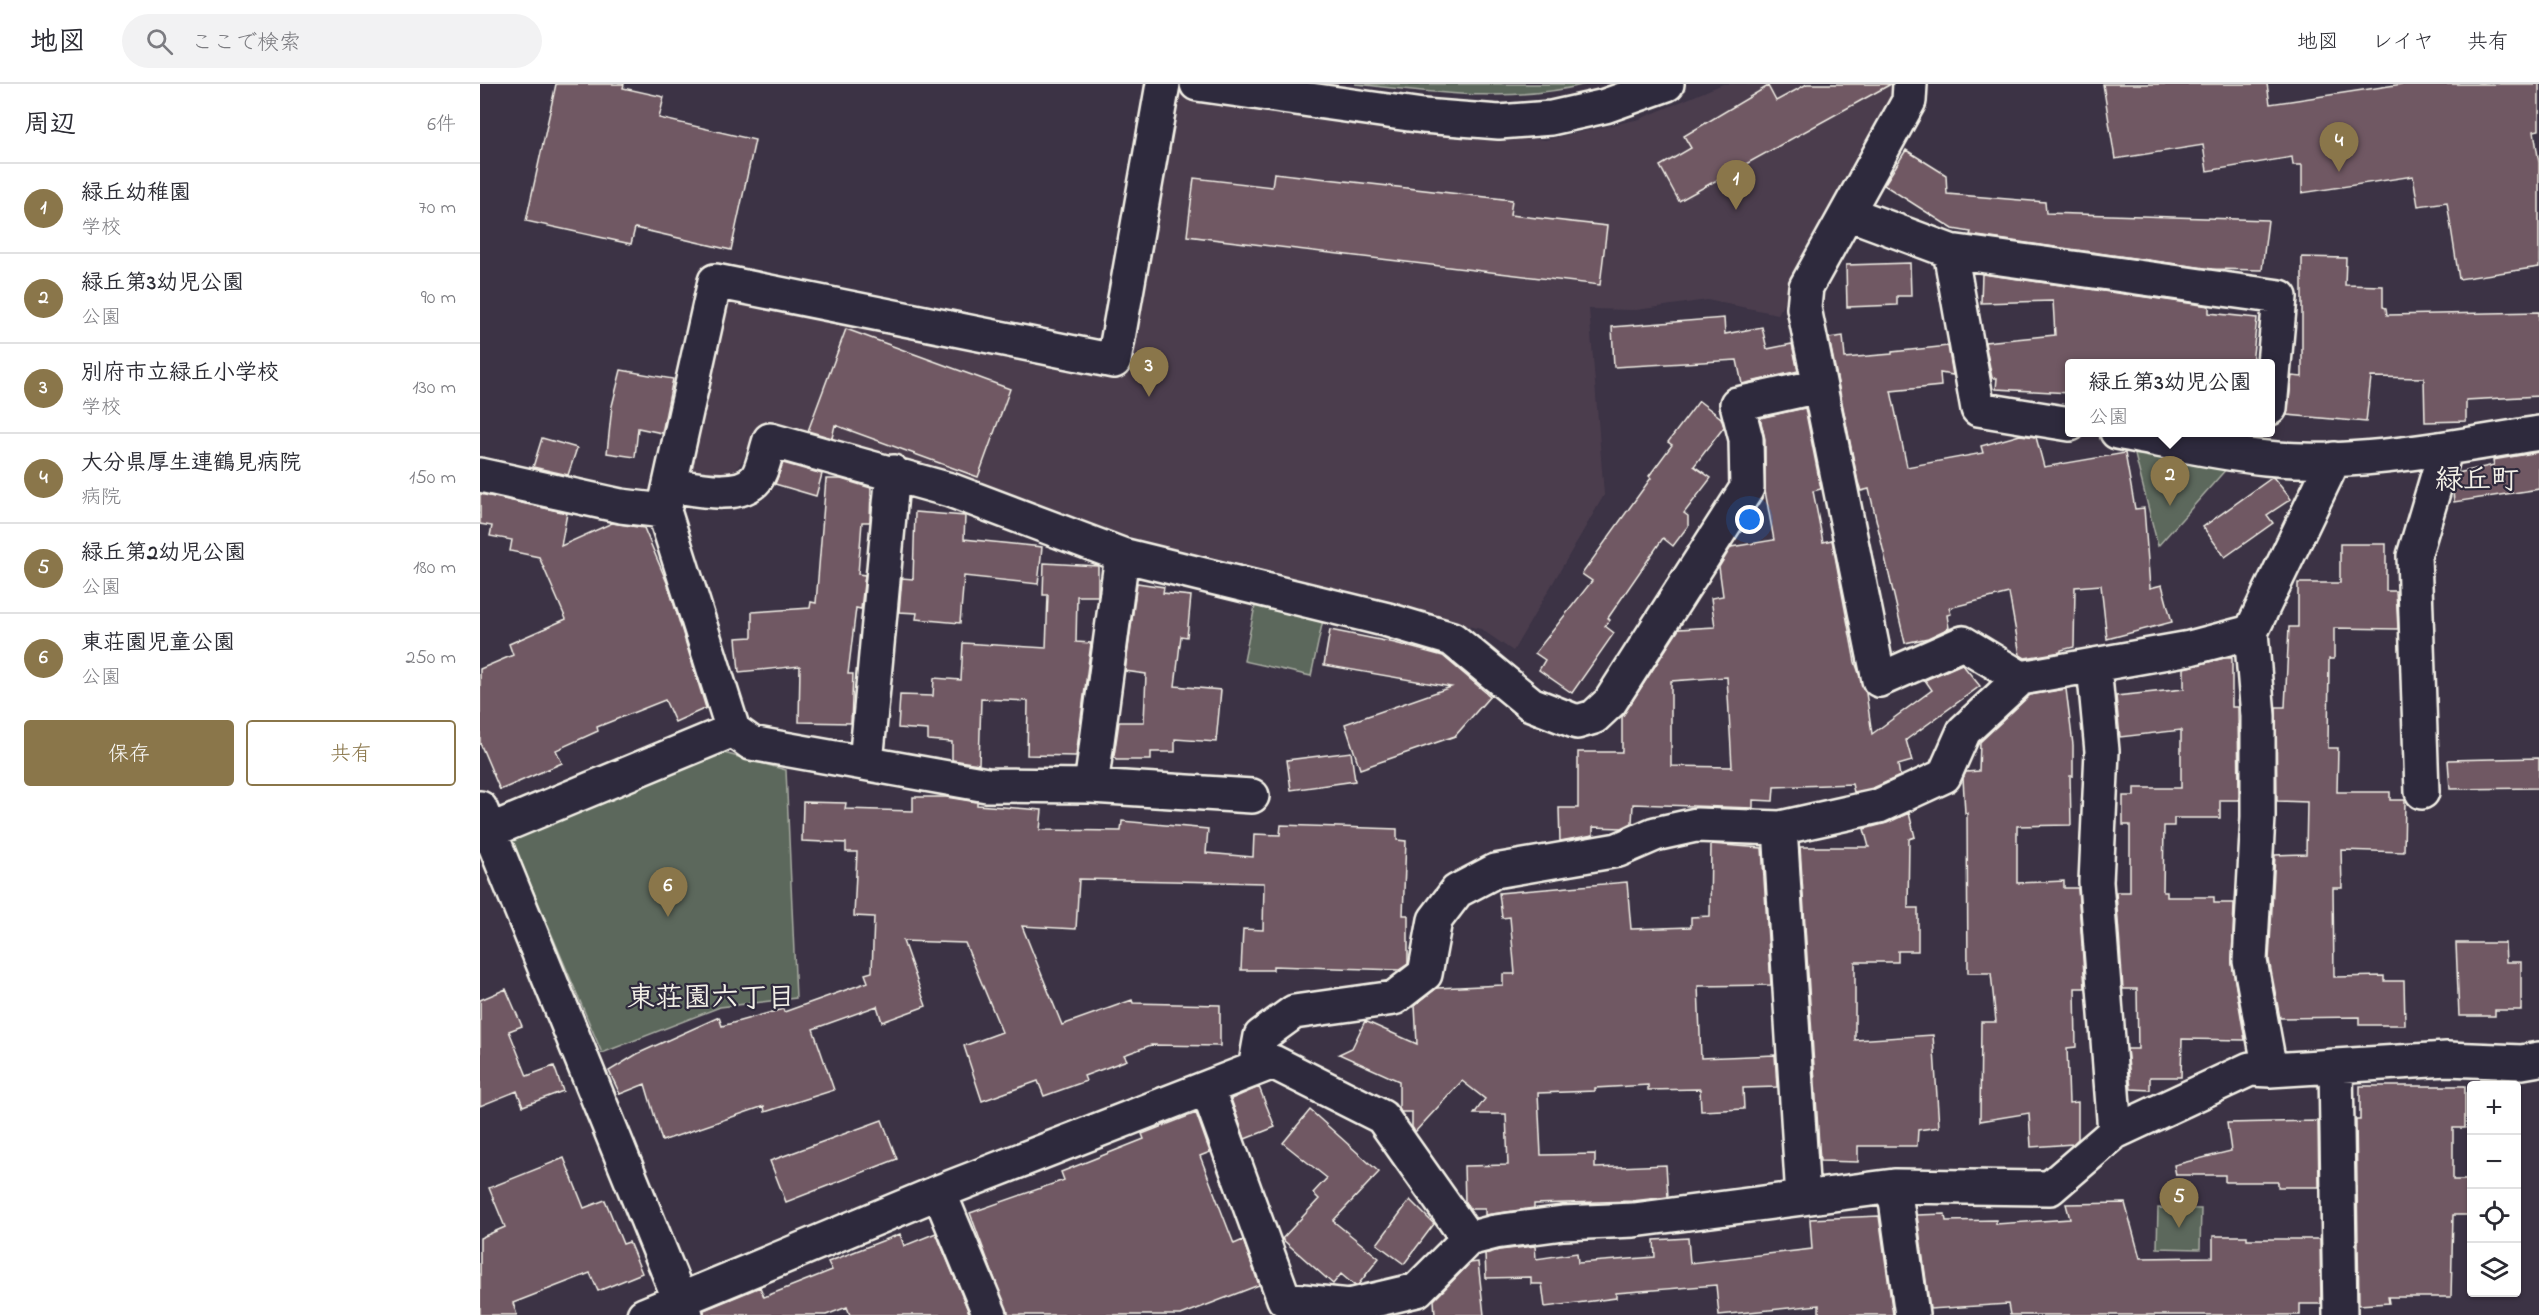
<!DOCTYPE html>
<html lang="ja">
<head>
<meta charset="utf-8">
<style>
  :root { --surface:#fff; --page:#f2f2f3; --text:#2b2b33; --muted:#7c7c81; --line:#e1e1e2; --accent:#8a764a }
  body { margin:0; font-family:"Indie Flower","Klee One",sans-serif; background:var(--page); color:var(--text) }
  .controls { position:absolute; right:18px; bottom:18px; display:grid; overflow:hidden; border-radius:6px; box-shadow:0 2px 4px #0004 }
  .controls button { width:54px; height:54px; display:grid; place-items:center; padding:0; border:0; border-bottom:2px solid var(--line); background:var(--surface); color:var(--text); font:30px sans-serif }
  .you { position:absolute; left:1270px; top:436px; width:21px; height:21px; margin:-15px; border:4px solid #fff; border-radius:50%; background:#1a73e8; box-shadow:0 0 0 9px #1a73e833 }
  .badge { display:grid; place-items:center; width:39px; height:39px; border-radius:50%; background:var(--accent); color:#fff; font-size:20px; font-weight:700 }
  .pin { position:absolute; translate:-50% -50px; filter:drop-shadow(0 2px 3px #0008) }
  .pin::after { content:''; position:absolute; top:32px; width:21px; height:18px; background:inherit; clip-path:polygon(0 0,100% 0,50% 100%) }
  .popup { position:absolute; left:1585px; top:275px; width:210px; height:78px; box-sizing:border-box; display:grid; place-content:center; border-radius:6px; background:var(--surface); filter:drop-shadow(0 2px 4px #0005); font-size:20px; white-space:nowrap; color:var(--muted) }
  .popup b { font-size:22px; color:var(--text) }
  .popup::after { content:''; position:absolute; left:50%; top:100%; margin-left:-12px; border:12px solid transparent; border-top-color:var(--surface) }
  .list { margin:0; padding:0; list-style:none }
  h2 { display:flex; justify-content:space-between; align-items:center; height:78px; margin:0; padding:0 24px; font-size:26px }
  h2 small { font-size:20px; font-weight:400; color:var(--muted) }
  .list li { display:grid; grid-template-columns:39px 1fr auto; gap:18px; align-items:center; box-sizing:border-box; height:90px; padding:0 24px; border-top:2px solid var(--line) }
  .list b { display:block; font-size:22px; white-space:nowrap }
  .list p { margin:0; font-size:20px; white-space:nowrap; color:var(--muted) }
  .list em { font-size:20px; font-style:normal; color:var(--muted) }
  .actions { display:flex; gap:12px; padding:18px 24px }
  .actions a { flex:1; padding:14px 0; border:2px solid var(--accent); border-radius:6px; text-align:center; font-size:21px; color:var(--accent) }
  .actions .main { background:var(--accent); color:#fff }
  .icon { flex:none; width:33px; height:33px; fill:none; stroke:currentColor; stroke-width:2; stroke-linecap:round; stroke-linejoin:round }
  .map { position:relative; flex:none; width:2059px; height:1231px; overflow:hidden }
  header { display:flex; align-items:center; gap:36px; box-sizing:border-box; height:84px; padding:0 30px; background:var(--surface); border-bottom:2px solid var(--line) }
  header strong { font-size:28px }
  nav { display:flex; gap:33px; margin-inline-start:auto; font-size:21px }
  .search { width:420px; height:54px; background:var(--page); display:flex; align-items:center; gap:15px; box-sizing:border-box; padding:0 21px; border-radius:33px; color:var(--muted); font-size:22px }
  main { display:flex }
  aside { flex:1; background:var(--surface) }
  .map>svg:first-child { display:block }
  .built { fill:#4c3e4e }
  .green { fill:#5c685c; stroke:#a8aca2; stroke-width:1.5 }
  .building { fill:#705863; stroke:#f4f1e8; stroke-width:1.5; fill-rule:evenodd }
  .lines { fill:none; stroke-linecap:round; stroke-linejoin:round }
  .minor-casing { stroke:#f4f1e8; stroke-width:38 }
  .tertiary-casing { stroke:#f4f1e8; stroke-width:38 }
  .minor { stroke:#2f2a3d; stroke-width:33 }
  .tertiary { stroke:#2f2a3d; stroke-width:33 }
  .labels { text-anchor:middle; stroke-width:4.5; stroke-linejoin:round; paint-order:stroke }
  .neighbourhood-label { font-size:28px; font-weight:bold; fill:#f4f1e8; stroke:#2f2a3d }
</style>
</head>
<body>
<header>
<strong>地図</strong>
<div class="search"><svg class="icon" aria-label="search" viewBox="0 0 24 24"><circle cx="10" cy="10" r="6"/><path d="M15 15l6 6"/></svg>ここで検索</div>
<nav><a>地図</a><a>レイヤ</a><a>共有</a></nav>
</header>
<main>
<aside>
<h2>周辺<small>6件</small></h2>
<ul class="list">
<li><span class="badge">1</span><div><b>緑丘幼稚園</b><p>学校</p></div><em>70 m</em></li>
<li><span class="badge">2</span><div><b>緑丘第3幼児公園</b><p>公園</p></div><em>90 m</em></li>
<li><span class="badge">3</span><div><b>別府市立緑丘小学校</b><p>学校</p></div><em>130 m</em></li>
<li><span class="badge">4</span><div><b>大分県厚生連鶴見病院</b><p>病院</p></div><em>150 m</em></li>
<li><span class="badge">5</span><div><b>緑丘第2幼児公園</b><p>公園</p></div><em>180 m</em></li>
<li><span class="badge">6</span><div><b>東荘園児童公園</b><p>公園</p></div><em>250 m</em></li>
</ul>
<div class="actions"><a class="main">保存</a><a>共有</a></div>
</aside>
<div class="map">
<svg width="2059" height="1231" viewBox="0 0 2059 1231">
  <rect width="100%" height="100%" fill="#3c3345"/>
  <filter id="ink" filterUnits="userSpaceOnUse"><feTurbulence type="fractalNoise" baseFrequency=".0167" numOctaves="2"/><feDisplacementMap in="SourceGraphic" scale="12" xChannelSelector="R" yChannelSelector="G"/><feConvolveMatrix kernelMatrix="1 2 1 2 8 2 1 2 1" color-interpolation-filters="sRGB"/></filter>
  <g filter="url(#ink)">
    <path class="built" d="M 1243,0 L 1419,1 L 1298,230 L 1227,216 L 1156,226 L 1109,225 L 1124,411 L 1033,567 L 1001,545 L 692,473 L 286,337 L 255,388 L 208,391 L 240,212 L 643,288 L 700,9 L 1065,56 L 1160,35 Z"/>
    <path class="green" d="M 875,0 L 1106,0 C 1030,20 952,8 875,0 Z
      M 1654,367 L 1748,383 L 1678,462 Z
      M 776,517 L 844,531 L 831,592 L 764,577 Z
      M 233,666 L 306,686 L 316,914 L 240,923 L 122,969 L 30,752 Z
      M 1678,1124 L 1721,1125 L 1720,1165 L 1677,1164 Z"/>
    <path class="building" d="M 76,0 L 144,0 L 143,4 L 184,13 L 179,34 L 275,56 L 251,166 L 155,144 L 151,160 L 46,137 Z
      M 1327,0 L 1411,0 L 1199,117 L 1180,82 L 1211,64 L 1204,52 L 1288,2 L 1296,17 Z
      M 1623,0 L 1787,0 L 1790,20 L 1922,0 L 2059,0 L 2059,46 L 2054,47 L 2059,79 L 2059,183 L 1979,195 L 1967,118 L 1938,122 L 1933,92 L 1822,109 L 1822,81 L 1813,81 L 1812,73 L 1727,87 L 1723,61 L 1635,75 Z
      M 1426,66 L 1466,91 L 1467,110 L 1565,118 L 1566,129 L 1788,136 L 1782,186 L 1732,185 L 1490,151 L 1491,148 L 1473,145 L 1404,101 Z
      M 794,89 L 1032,116 L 1030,131 L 1127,142 L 1120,201 L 707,152 L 714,94 L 792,103 Z
      M 1822,173 L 1866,174 L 1865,201 L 1903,202 L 1903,223 L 1906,224 L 1907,231 L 2059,228 L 2059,312 L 1986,316 L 1986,337 L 1945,338 L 1944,294 L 1891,293 L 1886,338 L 1807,331 L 1812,292 L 1822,293 Z
      M 1430,179 L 1431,212 L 1417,212 L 1417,221 L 1367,223 L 1366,181 Z
      M 1502,190 L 1729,222 L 1729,229 L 1777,234 L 1772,279 L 1590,279 L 1590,309 L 1516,305 L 1517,294 L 1512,294 L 1505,258 L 1575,251 L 1573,217 L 1501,219 Z
      M 1244,234 L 1245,250 L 1282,243 L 1287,265 L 1312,260 L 1318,287 L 1262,300 L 1257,276 L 1134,283 L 1132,243 Z
      M 366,245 L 530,305 L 498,393 L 355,341 L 352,354 L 328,347 Z
      M 1363,252 L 1365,274 L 1412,270 L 1412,268 L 1468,262 L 1473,291 L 1460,289 L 1461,302 L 1411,307 L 1427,383 L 1503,369 L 1501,362 L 1540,351 L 1556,353 L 1564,383 L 1645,369 L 1655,425 L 1664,424 L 1670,504 L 1682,501 L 1692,538 L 1627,555 L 1621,501 L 1595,503 L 1594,563 L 1581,566 L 1581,568 L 1545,574 L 1540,571 L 1529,509 L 1469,524 L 1471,530 L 1467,531 L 1469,544 L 1448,554 L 1425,559 L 1389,405 L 1381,407 L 1378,398 L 1349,254 Z
      M 141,286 L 193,295 L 182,349 L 158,344 L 155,373 L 127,369 L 132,322 Z
      M 1219,317 L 1241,334 L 1244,343 L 1214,382 L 1231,394 L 1204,429 L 1208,432 L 1208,442 L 1193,462 L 1183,454 L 1128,534 L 1130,536 L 1125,542 L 1134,549 L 1092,609 L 1059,586 L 1065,576 L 1055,569 L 1112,497 L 1102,490 L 1171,394 L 1169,392 L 1192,361 L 1188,358 Z
      M 1325,324 L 1341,405 L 1333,407 L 1343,458 L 1352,456 L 1375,578 L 1386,609 L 1392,650 L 1452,606 L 1445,596 L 1482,580 L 1500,602 L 1426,656 L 1432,677 L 1418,681 L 1420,692 L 1393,704 L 1374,708 L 1372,700 L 1294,703 L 1293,717 L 1273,716 L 1273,724 L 1153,720 L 1152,739 L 1142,744 L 1113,743 L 1113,751 L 1080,757 L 1079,724 L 1098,724 L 1098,668 L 1142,668 L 1142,633 L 1199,545 L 1235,543 L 1231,514 L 1243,512 L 1239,483 L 1251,463 L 1294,456 L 1285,407 L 1285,355 L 1280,334 ZM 1247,593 L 1252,683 L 1191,682 L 1191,597 Z
      M 62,354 L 97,364 L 88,391 L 53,383 Z
      M 2059,368 L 2059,405 L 1974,418 L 1973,407 L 1978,389 L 2014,381 L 2013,376 Z
      M 303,379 L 342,390 L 336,412 L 295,400 Z
      M 1793,393 L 1811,415 L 1787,431 L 1793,439 L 1745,473 L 1723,443 Z
      M 346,395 L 361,395 L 391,404 L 390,438 L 382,438 L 378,490 L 385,491 L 381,525 L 376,524 L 368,590 L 373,590 L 371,639 L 319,638 L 320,582 L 259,588 L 256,554 L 272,553 L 272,528 L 330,524 L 331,518 L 336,519 Z
      M 0,410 L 87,429 L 81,462 L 132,439 L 164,444 L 188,501 L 226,624 L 195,638 L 185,616 L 117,643 L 118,647 L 76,666 L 82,679 L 20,706 L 0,659 L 0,585 L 33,571 L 29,560 L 86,535 L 59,473 L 30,467 L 32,456 L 10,452 L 12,442 L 0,440 Z
      M 435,428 L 485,432 L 484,455 L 562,463 L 558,500 L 484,492 L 480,539 L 436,535 L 437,529 L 419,528 L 422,494 L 433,495 Z
      M 1860,460 L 1906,460 L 1906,507 L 1916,507 L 1918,545 L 1854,544 L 1854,575 L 1849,575 L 1848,664 L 1858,664 L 1857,708 L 1910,708 L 1910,716 L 1925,716 L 1924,768 L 1861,766 L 1862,804 L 1853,804 L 1854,893 L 1904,892 L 1904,897 L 1924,897 L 1925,941 L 1879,941 L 1879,933 L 1800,934 L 1789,876 L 1795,771 L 1826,770 L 1827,718 L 1797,717 L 1796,623 L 1805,623 L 1809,543 L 1818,543 L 1818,499 L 1860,499 Z
      M 564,479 L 618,482 L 618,512 L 597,512 L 596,558 L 611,559 L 596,672 L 547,671 L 548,617 L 501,615 L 499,680 L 472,676 L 472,658 L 448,656 L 448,646 L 418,644 L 420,611 L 453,612 L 454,594 L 481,596 L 483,559 L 566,564 L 568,511 L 563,511 Z
      M 657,499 L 684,503 L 683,509 L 711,512 L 707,553 L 701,552 L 695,602 L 741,606 L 736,658 L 695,655 L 695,668 L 671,668 L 671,676 L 636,676 L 634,672 L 639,638 L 664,638 L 666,590 L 645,587 Z
      M 850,546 L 915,559 L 963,572 L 1010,612 L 975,652 L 880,685 L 865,640 L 971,603 L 844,581 Z
      M 1744,574 L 1752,574 L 1752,623 L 1758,623 L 1759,716 L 1740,716 L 1740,734 L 1694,734 L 1694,742 L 1684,742 L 1683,808 L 1687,808 L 1687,813 L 1734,813 L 1734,819 L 1754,819 L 1752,880 L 1765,956 L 1702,955 L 1701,993 L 1670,993 L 1670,1006 L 1651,1005 L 1647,965 L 1658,965 L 1657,905 L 1643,905 L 1636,808 L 1650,808 L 1650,741 L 1643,741 L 1643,712 L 1654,712 L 1654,704 L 1701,704 L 1701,646 L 1640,653 L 1636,612 L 1704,605 L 1704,584 Z
      M 1586,605 L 1593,661 L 1593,692 L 1590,692 L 1591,741 L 1537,742 L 1537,799 L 1584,797 L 1584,804 L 1598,804 L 1605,904 L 1595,904 L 1596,963 L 1587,964 L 1589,1019 L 1598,1018 L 1598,1055 L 1593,1060 L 1551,1063 L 1549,1029 L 1500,1037 L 1501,938 L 1516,938 L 1511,889 L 1488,889 L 1487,729 L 1485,729 L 1483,694 L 1486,688 L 1499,687 L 1500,658 L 1550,611 Z
      M 871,668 L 875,697 L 811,706 L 807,676 Z
      M 2059,674 L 2059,704 L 1970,705 L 1968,676 Z
      M 433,713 L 466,713 L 497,718 L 497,721 L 562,726 L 560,746 L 641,747 L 642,737 L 728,745 L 726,769 L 773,773 L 774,750 L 800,751 L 801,741 L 917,745 L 917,756 L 926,757 L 923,831 L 928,831 L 928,880 L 919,886 L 793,882 L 793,886 L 761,886 L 763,845 L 783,846 L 784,799 L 599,795 L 596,845 L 542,842 L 582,941 L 652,916 L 653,919 L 740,921 L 740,962 L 671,961 L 644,971 L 647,976 L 604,992 L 606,997 L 564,1012 L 558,997 L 502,1017 L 484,962 L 522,948 L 485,859 L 423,857 L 446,922 L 402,938 L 397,922 L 333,945 L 354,1006 L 285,1028 L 284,1022 L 182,1057 L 165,1000 L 140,1010 L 129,987 L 157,970 L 239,933 L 242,942 L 303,925 L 304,928 L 388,898 L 385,890 L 392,888 L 394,833 L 374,832 L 377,768 L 366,768 L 366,759 L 322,757 L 323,718 L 366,719 L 365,725 L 433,727 Z
      M 1429,729 L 1435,753 L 1429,755 L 1428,824 L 1438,824 L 1438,867 L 1418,867 L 1418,878 L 1375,878 L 1375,956 L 1453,951 L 1459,1043 L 1438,1046 L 1437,1062 L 1378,1062 L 1378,1078 L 1340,1077 L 1320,763 L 1389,763 L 1384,745 L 1407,739 Z
      M 1231,760 L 1282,764 L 1291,901 L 1218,902 L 1221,974 L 1295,971 L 1297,1003 L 1263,1004 L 1264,1025 L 1221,1027 L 1220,1005 L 1168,1006 L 1168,1001 L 1115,1004 L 1115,1007 L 1058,1009 L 1061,1071 L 1115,1070 L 1115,1084 L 1186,1081 L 1188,1113 L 1152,1117 L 1054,1120 L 1054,1124 L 1005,1131 L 1005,1125 L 990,1125 L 985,1118 L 984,1082 L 1028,1081 L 1026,1030 L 994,1030 L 1005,1015 L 982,997 L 935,1048 L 932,1043 L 932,1028 L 921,1028 L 919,1024 L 919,997 L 859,970 L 872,964 L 885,937 L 937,960 L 935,921 L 957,904 L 1023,901 L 1023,890 L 1035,890 L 1030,833 L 1022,834 L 1019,809 L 1147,798 L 1151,845 L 1211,843 L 1211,833 L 1230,832 Z
      M 1976,859 L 2025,859 L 2026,878 L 2041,878 L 2041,926 L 2015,926 L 2015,932 L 1979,932 Z
      M 26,905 L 42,942 L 29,947 L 47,992 L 74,982 L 83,1007 L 43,1022 L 37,1007 L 0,1022 L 0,916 Z
      M 1880,1002 L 1985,1002 L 1985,1044 L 1973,1044 L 1973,1096 L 1992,1096 L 1992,1131 L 1973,1131 L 1971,1213 L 1908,1213 L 1909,1219 L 1879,1221 L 1876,1036 L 1880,1036 Z
      M 779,1003 L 795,1043 L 765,1055 L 751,1015 Z
      M 830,1026 L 899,1088 L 853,1137 L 899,1174 L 878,1201 L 874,1201 L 861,1190 L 853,1200 L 802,1155 L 839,1115 L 833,1109 L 847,1094 L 803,1059 Z
      M 716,1029 L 730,1068 L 720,1072 L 754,1160 L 763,1156 L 779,1201 L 701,1231 L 528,1231 L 490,1129 L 584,1096 L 581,1088 L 664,1055 L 662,1050 Z
      M 402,1036 L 417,1075 L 306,1118 L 290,1077 Z
      M 1838,1037 L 1839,1103 L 1798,1103 L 1798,1098 L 1745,1098 L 1745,1091 L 1696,1091 L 1694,1081 L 1751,1067 L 1747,1039 Z
      M 84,1074 L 104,1124 L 125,1116 L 143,1160 L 149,1158 L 162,1189 L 118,1207 L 110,1189 L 33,1219 L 37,1231 L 0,1231 L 0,1154 L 25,1143 L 9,1104 Z
      M 930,1116 L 954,1140 L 924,1180 L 897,1160 Z
      M 1645,1119 L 1660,1174 L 1733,1173 L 1733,1152 L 1767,1152 L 1767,1155 L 1840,1155 L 1841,1220 L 1820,1220 L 1820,1231 L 1530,1231 L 1528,1220 L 1450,1225 L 1437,1131 L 1465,1130 L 1466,1137 L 1516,1136 L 1516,1140 L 1590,1135 L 1586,1120 Z
      M 1399,1132 L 1413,1231 L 1339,1231 L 1339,1221 L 1239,1231 L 1236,1201 L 1136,1209 L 1136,1214 L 1065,1223 L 1062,1200 L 1051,1200 L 1051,1193 L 1006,1194 L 1005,1170 L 1019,1166 L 1055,1162 L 1056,1175 L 1097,1169 L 1098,1179 L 1175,1173 L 1174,1156 L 1208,1154 L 1210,1179 L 1332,1165 L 1330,1135 Z
      M 456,1149 L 490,1231 L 370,1231 L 367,1223 L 346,1231 L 224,1231 L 224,1226 L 280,1203 L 284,1213 L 352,1186 L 348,1178 L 420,1150 L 424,1162 Z
      M 998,1178 L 1004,1231 L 955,1231 L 954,1216 L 990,1179 Z"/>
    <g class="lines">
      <defs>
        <path id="minor" d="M 1430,0 L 1429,17 L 1326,203 L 1324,224 L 1399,596 L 1483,559 L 1541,594
          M 1368,129 L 1470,167 L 1800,213 L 1790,324
          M 1470,167 L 1498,325 L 1590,340
          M 1637,348 C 1686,357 1736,369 1786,374 C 1872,383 1973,363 2059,349
          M 0,391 L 141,422 L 184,427
          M 190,401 C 212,404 259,416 276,395 C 283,386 286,367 290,356 L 470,406 L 642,471 L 908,536 L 972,555 L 1051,620 L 1097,638 L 1114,633 L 1130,618 L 1267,404 L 1266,355 L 1257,320 L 1339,302
          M 1771,548 L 1778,632 L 1778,733 L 1770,877 L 1790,986
          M 1614,582 L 1622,667 L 1616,798 L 1635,1048
          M 253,646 L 184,427 L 235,197 L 634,277 L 683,0
          M 386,679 L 413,388
          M 611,702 L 642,471
          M 1942,708 L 1934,472 L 1966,364
          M 0,724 L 206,1231
          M 1300,744 L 1323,1114
          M 0,751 L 253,646 L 271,659 L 507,701 L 611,702 L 772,712
          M 1856,983 L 1860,1231
          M 775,985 L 781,952 L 814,928 L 914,914 L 945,890 L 955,836 L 977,807 L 1015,787 L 1138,766 L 1175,750 L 1216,741 L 1300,744 L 1399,722 L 1464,692 L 1484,647 L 1541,594 L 1710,564 L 1771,548 L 1854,375
          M 727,1004 L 804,1215 L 869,1222 L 937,1206 L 988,1155 L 1015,1148 L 1083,1139 L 1154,1136 L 1414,1102 L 1570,1104 L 1635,1048 L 1770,985 L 1790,986 L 1967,975 L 2042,978 L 2059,975
          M 1414,1102 L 1432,1231
          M 459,1108 L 510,1231
          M 164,1231 L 459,1108 L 793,978 L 902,1033 L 988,1155"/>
        <path id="tertiary" d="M 717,0 L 943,32 L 1019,38 L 1071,34 L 1125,22 L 1187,0"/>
      </defs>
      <use href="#minor" class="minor-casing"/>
      <use href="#tertiary" class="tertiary-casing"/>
      <use href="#minor" class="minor"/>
      <use href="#tertiary" class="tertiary"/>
    </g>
  </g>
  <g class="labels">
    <g class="neighbourhood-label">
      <text x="1997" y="404">緑丘町</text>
      <text x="231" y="922">東荘園六丁目</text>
    </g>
  </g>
</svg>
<div class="controls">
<button>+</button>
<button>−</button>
<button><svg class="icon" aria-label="locate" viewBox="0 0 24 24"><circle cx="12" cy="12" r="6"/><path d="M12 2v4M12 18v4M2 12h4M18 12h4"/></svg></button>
<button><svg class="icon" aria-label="layers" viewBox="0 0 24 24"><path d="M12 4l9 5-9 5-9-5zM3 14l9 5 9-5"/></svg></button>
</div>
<div class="you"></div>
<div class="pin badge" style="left:1256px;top:126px">1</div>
<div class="pin badge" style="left:1690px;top:422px">2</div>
<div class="popup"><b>緑丘第3幼児公園</b>公園</div>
<div class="pin badge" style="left:669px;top:313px">3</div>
<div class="pin badge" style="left:1859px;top:88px">4</div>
<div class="pin badge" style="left:1699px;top:1144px">5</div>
<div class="pin badge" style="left:188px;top:833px">6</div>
</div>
</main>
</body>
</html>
